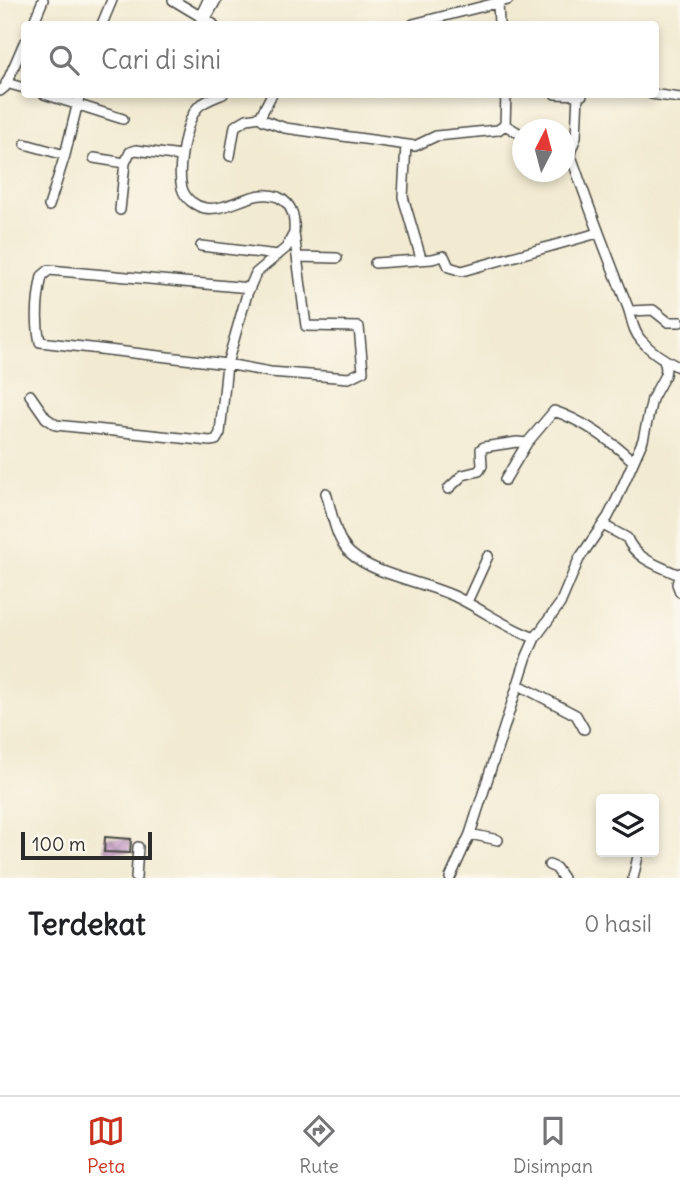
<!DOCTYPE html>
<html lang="id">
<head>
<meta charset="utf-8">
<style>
  :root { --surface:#fff; --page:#f2f2f2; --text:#202124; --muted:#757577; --line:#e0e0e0; --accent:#c8321e }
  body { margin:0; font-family:Delius,sans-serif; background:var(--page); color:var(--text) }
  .controls { position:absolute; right:21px; bottom:21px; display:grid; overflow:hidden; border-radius:7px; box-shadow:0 4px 10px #0003 }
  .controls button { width:63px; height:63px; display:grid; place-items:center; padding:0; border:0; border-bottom:2px solid var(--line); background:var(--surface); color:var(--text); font:35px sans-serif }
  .compass { position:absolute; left:512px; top:119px; width:63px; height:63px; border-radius:50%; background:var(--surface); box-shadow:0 4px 10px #0003; rotate:6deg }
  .scale { position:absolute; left:21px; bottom:18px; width:131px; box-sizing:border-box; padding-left:7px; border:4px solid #2b2b2b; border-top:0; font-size:19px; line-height:24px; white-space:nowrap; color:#2b2b2b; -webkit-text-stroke:5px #fbf7ec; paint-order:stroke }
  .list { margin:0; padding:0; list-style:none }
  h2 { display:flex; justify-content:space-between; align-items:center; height:91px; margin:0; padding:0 28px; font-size:30px }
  h2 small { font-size:23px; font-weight:400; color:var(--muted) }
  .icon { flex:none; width:38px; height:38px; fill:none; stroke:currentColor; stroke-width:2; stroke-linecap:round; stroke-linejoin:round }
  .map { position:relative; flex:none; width:680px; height:878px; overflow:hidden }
  .search { position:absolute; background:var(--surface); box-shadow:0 4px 10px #0003; left:21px; right:21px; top:21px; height:77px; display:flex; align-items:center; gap:18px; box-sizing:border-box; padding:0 24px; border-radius:7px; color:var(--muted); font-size:26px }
  .sheet { height:217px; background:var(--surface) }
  nav { display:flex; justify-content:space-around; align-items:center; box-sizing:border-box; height:98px; border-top:2px solid var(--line); background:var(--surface); font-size:19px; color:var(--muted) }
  nav a { display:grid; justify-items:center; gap:4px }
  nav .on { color:var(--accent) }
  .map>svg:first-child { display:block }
  .building { fill:url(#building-cross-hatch) }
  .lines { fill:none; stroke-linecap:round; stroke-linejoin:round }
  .minor-casing { stroke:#494844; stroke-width:12 }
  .minor { stroke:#fff; stroke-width:9 }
</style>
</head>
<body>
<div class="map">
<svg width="680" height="878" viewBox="0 0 680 878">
  <defs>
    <pattern id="building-cross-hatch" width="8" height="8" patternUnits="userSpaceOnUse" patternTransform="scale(1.75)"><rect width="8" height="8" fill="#c298c2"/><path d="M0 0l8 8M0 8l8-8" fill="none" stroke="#9e7c9e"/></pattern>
  </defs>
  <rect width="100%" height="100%" fill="#fbf7ec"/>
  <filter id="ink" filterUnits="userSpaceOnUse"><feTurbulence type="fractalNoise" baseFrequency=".0143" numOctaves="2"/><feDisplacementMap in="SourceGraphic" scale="14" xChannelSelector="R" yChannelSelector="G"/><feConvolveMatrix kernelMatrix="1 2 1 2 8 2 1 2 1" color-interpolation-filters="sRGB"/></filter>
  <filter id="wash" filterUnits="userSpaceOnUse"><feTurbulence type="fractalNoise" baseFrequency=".00686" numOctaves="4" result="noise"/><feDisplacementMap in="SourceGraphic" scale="28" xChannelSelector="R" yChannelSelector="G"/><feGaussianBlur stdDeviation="1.57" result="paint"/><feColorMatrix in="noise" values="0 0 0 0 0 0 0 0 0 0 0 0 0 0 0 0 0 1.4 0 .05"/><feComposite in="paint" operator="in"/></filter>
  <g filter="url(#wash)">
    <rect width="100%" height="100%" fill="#f2ead1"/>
    <g id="blocks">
      <path class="building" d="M 105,837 L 131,839 L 130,853 L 104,852 Z"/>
    </g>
  </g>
  <g filter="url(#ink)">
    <use href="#blocks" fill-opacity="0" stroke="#494844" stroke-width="2"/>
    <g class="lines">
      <defs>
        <path id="minor" d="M 173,0 L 213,24
          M 498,2 L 499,24
          M 200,17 L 208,0
          M 205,20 L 216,0
          M 33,24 L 43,0
          M 102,24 L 112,0
          M 413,24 L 508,0
          M 6,83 L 24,88
          M 0,91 L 5,87 L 24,43
          M 44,94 L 123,119
          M 223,94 C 216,97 205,101 199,106 C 185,120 177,170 182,188 C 185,199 195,206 205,208 C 230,212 254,187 278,197 C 293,204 295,218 294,233 L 306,326 L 359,327 L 363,371 L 349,378 L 270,372 L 227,364 L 40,342 C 35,320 37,299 42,276 L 49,270 L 250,288
          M 272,94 L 260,117 L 263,120 L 285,128 L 415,146 L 436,136 L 498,130 L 505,125
          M 555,94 L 582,95
          M 651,94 L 680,98
          M 505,125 L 506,94
          M 505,125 L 522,135
          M 25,144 L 65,155
          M 406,145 L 403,197 L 421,258
          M 564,150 L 570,153 C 588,205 607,255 627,305 C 632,317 632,330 641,340 C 651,352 666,361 680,368
          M 570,153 L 576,137 L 578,94
          M 230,156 L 235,126 L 247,119 L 260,117
          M 94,158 L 125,163
          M 49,206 L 65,155 L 80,94
          M 120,210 L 125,163 L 130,152 L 136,150 L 181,156
          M 201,246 L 278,255
          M 297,257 L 337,258
          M 375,263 L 432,259 L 444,256 L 449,267 L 462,271 L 598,233
          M 630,311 L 653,310 L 668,322 L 680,322
          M 30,395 L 46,418 L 56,425 L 210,441 L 216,440 L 220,433 L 227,364 L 247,294 L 256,273 L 286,248 L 294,233
          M 505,480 L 527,443
          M 448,489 L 463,475 L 479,471 L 482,466 L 481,449 L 484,447 L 517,442 L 527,443 L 554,411 C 584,421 610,440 633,461
          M 326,493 C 332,512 335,539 350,553 C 374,575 424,582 454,596 C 482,609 506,628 535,638
          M 603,525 L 627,538 C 635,559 660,566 679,575
          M 680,573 L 677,584 L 680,592
          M 467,602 L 488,556
          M 519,685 L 576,715 L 584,729
          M 470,834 L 498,840
          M 549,865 L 556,868 L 563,878
          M 136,878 L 138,847
          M 450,878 L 470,834 L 527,656 L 535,638 L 560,604 L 579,559 L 608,517 L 617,499 L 643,440 L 652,399 L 665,375 L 666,368 L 664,360
          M 633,878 L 639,852"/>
      </defs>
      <use href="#minor" class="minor-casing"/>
      <use href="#minor" class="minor"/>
    </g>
  </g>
</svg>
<div class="controls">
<button><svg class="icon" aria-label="layers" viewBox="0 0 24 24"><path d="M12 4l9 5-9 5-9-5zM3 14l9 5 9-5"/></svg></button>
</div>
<svg class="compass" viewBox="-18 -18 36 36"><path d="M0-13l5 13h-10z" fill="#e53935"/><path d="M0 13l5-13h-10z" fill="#757577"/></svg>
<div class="scale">100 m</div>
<div class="search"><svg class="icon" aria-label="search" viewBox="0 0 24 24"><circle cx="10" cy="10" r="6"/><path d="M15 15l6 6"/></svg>Cari di sini</div>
</div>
<section class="sheet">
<h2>Terdekat<small>0 hasil</small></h2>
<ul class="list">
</ul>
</section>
<nav>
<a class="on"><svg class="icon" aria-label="map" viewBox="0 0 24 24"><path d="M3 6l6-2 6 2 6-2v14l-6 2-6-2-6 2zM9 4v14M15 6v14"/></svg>Peta</a>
<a><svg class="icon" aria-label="directions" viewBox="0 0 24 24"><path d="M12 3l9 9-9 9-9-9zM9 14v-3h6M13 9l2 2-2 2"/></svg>Rute</a>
<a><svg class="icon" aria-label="saved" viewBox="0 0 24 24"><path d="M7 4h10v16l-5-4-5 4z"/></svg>Disimpan</a>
</nav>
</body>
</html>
